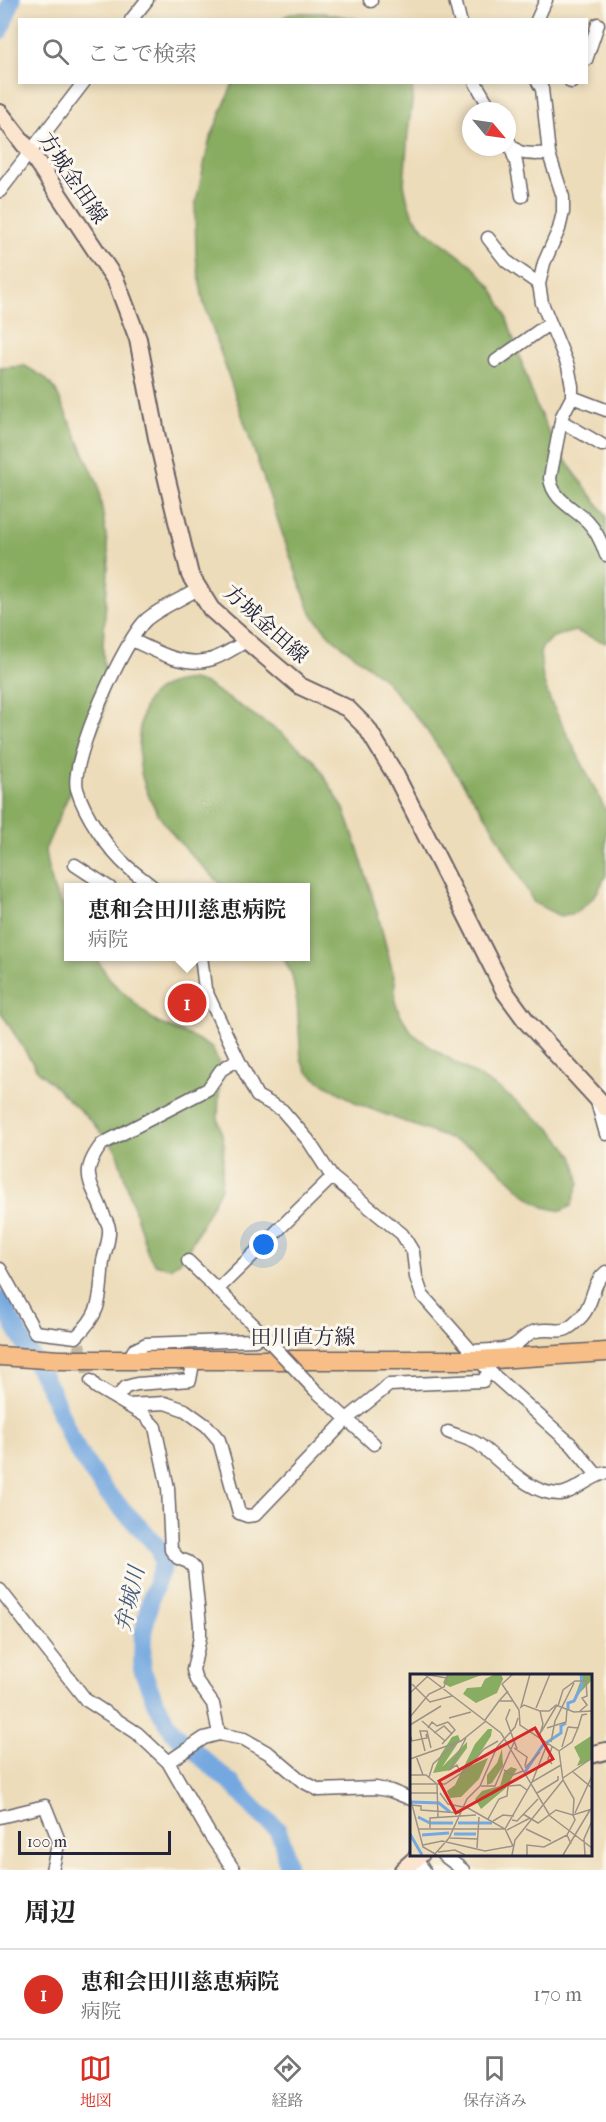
<!DOCTYPE html>
<html lang="ja">
<head>
<meta charset="utf-8">
<style>
  :root { --surface:#fff; --page:#f6f6f6; --text:#222; --muted:#767676; --line:#e0e0e0; --accent:#d93025 }
  body { margin:0; font-family:"IM FELL French Canon","Noto Serif JP",serif; background:var(--page); color:var(--text) }
  .compass { position:absolute; left:462px; top:102px; width:54px; height:54px; border-radius:50%; background:var(--surface); box-shadow:0 3px 9px #0003; rotate:119deg }
  .scale { position:absolute; left:18px; bottom:15px; width:153px; box-sizing:border-box; padding-left:6px; border:3px solid #22223b; border-top:0; font-size:16px; line-height:21px; white-space:nowrap; color:#22223b; -webkit-text-stroke:4px #fbf7ec; paint-order:stroke }
  .you { position:absolute; left:264px; top:1245px; width:21px; height:21px; margin:-15px; border:4px solid #fff; border-radius:50%; background:#1a73e8; box-shadow:0 0 0 9px #1a73e833 }
  .badge { display:grid; place-items:center; width:39px; height:39px; border-radius:50%; background:var(--accent); color:#fff; font-size:20px; font-weight:700 }
  .pin { position:absolute; translate:-50% -50%; border:3px solid #fff; box-shadow:0 2px 6px #0006 }
  .popup { position:absolute; left:64px; top:883px; width:246px; height:78px; box-sizing:border-box; display:grid; place-content:center; border-radius:0px; background:var(--surface); filter:drop-shadow(0 2px 4px #0005); font-size:20px; white-space:nowrap; color:var(--muted) }
  .popup b { font-size:22px; color:var(--text) }
  .popup::after { content:''; position:absolute; left:50%; top:100%; margin-left:-12px; border:12px solid transparent; border-top-color:var(--surface) }
  .list { margin:0; padding:0; list-style:none }
  h2 { display:flex; justify-content:space-between; align-items:center; height:78px; margin:0; padding:0 24px; font-size:26px }
  h2 small { font-size:20px; font-weight:400; color:var(--muted) }
  .list li { display:grid; grid-template-columns:39px 1fr auto; gap:18px; align-items:center; box-sizing:border-box; height:90px; padding:0 24px; border-top:2px solid var(--line) }
  .list b { display:block; font-size:22px; white-space:nowrap }
  .list p { margin:0; font-size:20px; white-space:nowrap; color:var(--muted) }
  .list em { font-size:20px; font-style:normal; color:var(--muted) }
  .icon { flex:none; width:33px; height:33px; fill:none; stroke:currentColor; stroke-width:2; stroke-linecap:round; stroke-linejoin:round }
  .map { position:relative; flex:none; width:606px; height:1870px; overflow:hidden }
  .search { position:absolute; background:var(--surface); box-shadow:0 3px 9px #0003; left:18px; right:18px; top:18px; height:66px; display:flex; align-items:center; gap:15px; box-sizing:border-box; padding:0 21px; border-radius:0px; color:var(--muted); font-size:22px }
  .sheet { height:168px; background:var(--surface) }
  nav { display:flex; justify-content:space-around; align-items:center; box-sizing:border-box; height:84px; border-top:2px solid var(--line); background:var(--surface); font-size:16px; color:var(--muted) }
  nav a { display:grid; justify-items:center; gap:3px }
  nav .on { color:var(--accent) }
  .map>svg:first-child { display:block }
  .forest { fill:#88ac61; stroke:#55674e; stroke-width:1.5 }
  .lines { fill:none; stroke-linecap:round; stroke-linejoin:round }
  .river { stroke:#74a8e0; stroke-width:18 }
  .street-tunnel { stroke:#c4b7a0; stroke-width:12; stroke-dasharray:12 6; stroke-linecap:butt }
  .street-casing { stroke:#696367; stroke-width:15 }
  .secondary-casing { stroke:#696367; stroke-width:20 }
  .primary-casing { stroke:#696367; stroke-width:21 }
  .street { stroke:#fff; stroke-width:12 }
  .secondary { stroke:#fce5cf; stroke-width:16 }
  .primary { stroke:#f7be87; stroke-width:18 }
  .street-bridge-casing { stroke:#696367; stroke-width:15; stroke-linecap:butt }
  .street-bridge { stroke:#fff; stroke-width:12 }
  .labels { text-anchor:middle; stroke-width:6; stroke-linejoin:round; paint-order:stroke }
  .street-label { font-size:21px; fill:#22223b; stroke:#fbf7ec }
  .water-label { font-size:22px; font-style:italic; fill:#43587d; stroke:#fbf7ec }
  .inset-river { fill:none; stroke:#74a8e0; stroke-width:3 }
  .inset-road { fill:none; stroke:#9c9287; stroke-width:1.5 }
  .view { fill:#d62828; fill-opacity:0.15; stroke:#d62828; stroke-width:3 }
  .inset-edge { fill:none; stroke:#22223b; stroke-width:3 }
</style>
</head>
<body>
<div class="map">
<svg width="606" height="1870" viewBox="0 0 606 1870">
  <rect width="100%" height="100%" fill="#fbf7ec"/>
  <filter id="ink" filterUnits="userSpaceOnUse"><feTurbulence type="fractalNoise" baseFrequency=".0167" numOctaves="2"/><feDisplacementMap in="SourceGraphic" scale="12" xChannelSelector="R" yChannelSelector="G"/><feConvolveMatrix kernelMatrix="1 2 1 2 8 2 1 2 1" color-interpolation-filters="sRGB"/></filter>
  <filter id="wash" filterUnits="userSpaceOnUse"><feTurbulence type="fractalNoise" baseFrequency=".008" numOctaves="4" result="noise"/><feDisplacementMap in="SourceGraphic" scale="24" xChannelSelector="R" yChannelSelector="G"/><feGaussianBlur stdDeviation="1.35" result="paint"/><feColorMatrix in="noise" values="0 0 0 0 0 0 0 0 0 0 0 0 0 0 0 0 0 1.4 0 .05"/><feComposite in="paint" operator="in"/></filter>
  <g filter="url(#wash)">
    <rect width="100%" height="100%" fill="#eddcb9"/>
    <path class="forest" d="M 291,13 L 324,13 L 357,19 L 281,19 Z
      M 233,83 L 412,83 L 413,96 L 408,132 L 404,184 L 408,202 L 413,215 L 423,228 L 473,266 L 492,288 L 505,313 L 536,405 L 557,449 L 606,515 L 606,643 L 575,631 L 553,637 L 543,646 L 540,653 L 543,680 L 550,700 L 606,811 L 606,875 L 598,891 L 588,903 L 575,913 L 560,916 L 534,903 L 489,821 L 423,725 L 384,679 L 331,637 L 311,613 L 291,559 L 203,301 L 196,257 L 195,207 L 209,142 Z
      M 25,366 L 44,377 L 55,389 L 98,484 L 105,528 L 109,558 L 103,644 L 105,696 L 103,715 L 45,850 L 47,864 L 55,893 L 68,914 L 68,956 L 95,957 L 112,982 L 148,1015 L 158,1023 L 193,1037 L 212,1048 L 220,1066 L 218,1118 L 224,1144 L 221,1188 L 184,1258 L 170,1268 L 155,1264 L 148,1254 L 116,1150 L 91,1121 L 37,1070 L 0,1011 L 0,368 Z
      M 192,680 L 206,684 L 280,732 L 315,761 L 344,809 L 358,849 L 379,919 L 395,981 L 395,1001 L 400,1014 L 412,1033 L 435,1050 L 501,1090 L 552,1130 L 573,1156 L 577,1170 L 579,1183 L 571,1206 L 561,1211 L 544,1207 L 526,1195 L 490,1161 L 473,1148 L 358,1104 L 315,1078 L 307,1071 L 301,1059 L 297,1002 L 292,975 L 283,957 L 306,956 L 306,888 L 224,887 C 203,867 181,846 164,823 C 155,810 146,792 142,777 C 137,756 136,707 154,693 C 165,683 178,682 192,680 Z"/>
    <g class="lines">
      <path class="river" d="M 0,31 L 12,0
        M 0,1300 L 51,1391 L 69,1434 L 79,1453 L 105,1491 L 160,1549 L 163,1565 L 151,1598 L 143,1633 L 142,1669 L 156,1704 L 174,1733 L 232,1784 L 256,1810 L 277,1829 L 283,1843 L 288,1870"/>
    </g>
  </g>
  <g filter="url(#ink)">
    <g class="lines">
      <path class="street-tunnel" d="M 79,1344 L 91,1381"/>
      <defs>
        <path id="street" d="M 370,0 L 371,1
          M 455,0 L 460,20
          M 131,20 L 147,0
          M 537,20 L 546,0
          M 586,60 L 598,24
          M 475,82 L 492,111
          M 538,82 L 542,89 L 549,154 L 563,197 L 563,212 L 559,229 L 544,263 L 539,284 L 542,303 L 568,366 L 572,386 L 572,397 L 562,416 L 550,478 C 552,499 572,507 587,521 C 596,530 602,543 606,555
          M 571,82 L 572,82
          M 507,138 C 516,158 529,153 549,154
          M 511,148 L 516,162 L 522,196
          M 0,191 L 84,82
          M 488,238 L 506,261 L 539,284
          M 496,361 L 550,323
          M 572,397 L 606,410
          M 561,421 L 602,445
          M 132,640 C 156,651 182,667 209,660 C 222,657 235,647 247,641
          M 75,865 L 110,888
          M 154,888 C 146,881 137,875 129,868 C 109,851 84,814 77,789 C 69,761 125,638 147,619 C 162,607 182,599 198,589
          M 201,956 L 205,989 L 238,1059 L 257,1096 L 282,1110 L 308,1140 L 332,1177 L 402,1234 L 413,1252 L 416,1277 L 422,1295 L 489,1371 L 572,1445 L 597,1475
          M 596,1098 L 606,1134
          M 188,1261 L 267,1338
          M 0,1269 L 35,1332 L 76,1337
          M 217,1290 L 332,1177
          M 76,1337 C 104,1310 99,1297 103,1261 C 105,1251 110,1239 109,1229 C 109,1225 106,1220 104,1216 C 93,1183 77,1176 102,1144 L 208,1089 L 221,1070 L 238,1059
          M 471,1351 C 482,1350 504,1351 513,1346 C 521,1342 526,1333 536,1331 C 559,1326 560,1340 582,1316 C 594,1303 591,1284 606,1272
          M 129,1359 L 134,1350 L 146,1344 L 255,1340 L 262,1334
          M 91,1381 L 96,1387 L 144,1415 L 155,1427 L 168,1488 L 171,1550 L 178,1558 L 188,1562 L 194,1568 L 200,1625 L 200,1637 L 193,1670 L 196,1680 L 213,1704 L 219,1734
          M 315,1390 L 374,1444
          M 116,1398 L 126,1387 L 137,1384 L 190,1380 L 192,1369
          M 128,1405 L 165,1403 L 185,1410 L 207,1426 L 219,1440 L 239,1513 L 247,1516 L 255,1515 L 347,1419 L 389,1385 L 483,1381 L 489,1371
          M 448,1432 C 458,1436 470,1439 478,1444 C 502,1461 529,1495 560,1494 C 574,1493 590,1476 606,1473
          M 0,1590 L 86,1700 L 137,1733 L 168,1762 L 210,1835 L 234,1870
          M 168,1762 L 204,1738 L 219,1734 L 244,1739 L 270,1754 L 302,1781 L 319,1790 L 376,1788 L 391,1791 L 411,1799
          M 0,1817 L 45,1806 L 59,1841 L 52,1870
          M 442,1854 L 463,1870
          M 415,1859 L 424,1870"/>
        <path id="secondary" d="M 0,113 L 31,153 L 116,281 L 138,339 L 157,438 L 190,575 L 211,609 L 247,641 L 300,686 L 347,708 L 367,728 L 396,776 L 505,992 L 527,1022 L 606,1108
          M 590,1755 L 606,1751
          M 403,1870 L 421,1854"/>
        <path id="primary" d="M 0,1356 L 60,1360 L 479,1360 L 606,1352"/>
      </defs>
      <use href="#street" class="street-casing"/>
      <use href="#secondary" class="secondary-casing"/>
      <use href="#primary" class="primary-casing"/>
      <use href="#street" class="street"/>
      <use href="#secondary" class="secondary"/>
      <use href="#primary" class="primary"/>
      <defs>
        <path id="street-bridge" d="M 267,1339 L 315,1390"/>
      </defs>
      <use href="#street-bridge" class="street-bridge-casing"/>
      <use href="#street-bridge" class="street-bridge"/>
    </g>
  </g>
  <g class="labels">
    <g class="street-label">
      <text transform="translate(73 178) rotate(56)" y="7">方城金田線</text>
      <text transform="translate(266 624) rotate(42)" y="7">方城金田線</text>
      <text x="303" y="1344">田川直方線</text>
    </g>
    <g class="water-label">
      <text transform="translate(129 1599) rotate(-77)" y="8">弁城川</text>
    </g>
  </g>
  <g transform="translate(410 1674)">
    <rect width="182" height="182" fill="#eddcb9"/>
    <path d="M 37,0 L 74,0 L 40,13 L 33,9 ZM 85,0 L 91,0 L 93,5 L 87,19 L 66,29 L 53,20 L 57,14 L 71,13 L 75,5 ZM 173,0 L 181,0 L 181,7 L 164,25 ZM 78,55 L 82,55 L 81,62 L 62,91 L 78,84 L 69,105 L 51,123 L 40,124 L 37,117 L 45,111 L 65,70 ZM 48,61 L 50,66 L 32,93 L 57,68 L 57,74 L 41,96 L 23,99 L 31,80 L 42,63 ZM 181,62 L 181,86 L 167,92 L 170,85 L 164,73 ZM 92,75 L 93,92 L 82,109 L 77,111 L 77,101 L 87,89 ZM 101,93 L 107,95 L 96,114 L 71,135 L 65,125 L 72,117 L 90,112 L 94,98 Z" fill="#88ac61"/>
    <path class="inset-river" d="M 158,36 L 158,29 L 164,27 L 172,11 L 171,0M 115,98 L 133,71 L 151,59 L 151,52 L 156,49M 0,128 L 29,129 L 40,138M 8,143 L 20,149 L 43,149M 48,149 L 82,149M 0,160 L 12,181M 44,160 L 66,160M 12,161 L 39,159"/>
    <path class="inset-road" d="M 14,0 L 91,59 L 140,142 L 182,174M 103,0 L 92,10 L 109,36 L 110,51 L 149,77 L 153,106 L 164,125 L 163,141 L 182,135M 19,1 L 37,4M 2,10 L 20,28 L 42,22M 98,17 L 89,27 L 103,27M 0,19 L 19,1M 148,32 L 153,16 L 165,7 L 176,7 L 177,22 L 172,24 L 177,31 L 170,37M 111,33 L 120,0M 110,34 L 114,31 L 130,37 L 133,50 L 129,63M 126,34 L 140,0M 100,35 L 96,45 L 107,75M 130,37 L 139,37 L 146,31 L 164,38 L 182,37M 0,43 L 19,20 L 34,13 L 39,0M 39,44 L 61,38M 75,46 L 89,27M 12,47 L 35,67M 0,51 L 31,32M 18,54 L 22,48 L 27,52 L 38,48M 137,54 L 156,48 L 157,35M 168,54 L 172,41 L 177,40M 131,58 L 147,31M 24,59 L 34,52 L 42,60M 0,60 L 2,67 L 17,64 L 16,60M 141,68 L 145,47 L 164,9M 32,70 L 45,56 L 38,48M 142,73 L 138,85 L 142,90M 152,73 L 158,53M 104,74 L 117,83 L 115,92M 15,77 L 10,57 L 17,57 L 21,74M 149,77 L 162,68 L 168,54 L 158,53M 6,82 L 13,101M 0,85 L 51,67 L 76,47M 115,94 L 130,78M 94,96 L 103,101 L 113,97M 50,98 L 47,91 L 40,95 L 56,64M 163,98 L 182,114M 0,101 L 16,101 L 27,110 L 28,143M 19,103 L 23,90 L 46,69M 153,104 L 182,84M 122,108 L 138,68M 0,110 L 35,110 L 56,96 L 74,75 L 88,67M 71,112 L 85,112 L 105,66M 0,119 L 27,119M 30,119 L 38,130 L 58,134 L 95,155 L 103,172M 127,119 L 148,106 L 148,102M 0,123 L 13,173 L 27,181M 2,131 L 11,132 L 11,136 L 50,139M 165,139 L 182,102M 113,140 L 128,149 L 146,136 L 163,141 L 165,146 L 157,161 L 161,170M 78,145 L 89,125 L 97,122 L 98,112 L 110,111 L 117,116M 102,146 L 107,147 L 128,125M 83,147 L 93,141 L 104,142M 20,154 L 20,144 L 66,141M 9,155 L 95,155 L 122,108 L 151,91M 116,155 L 141,167M 97,156 L 120,144M 40,164 L 68,165M 13,171 L 32,167 L 75,177 L 103,172M 67,174 L 69,143M 28,178 L 45,176 L 55,181M 24,181 L 39,164 L 57,125 L 70,112 L 87,73 L 105,53 L 108,44M 102,181 L 105,166 L 153,106M 117,181 L 117,171 L 134,173 L 157,161M 153,181 L 180,136M 175,181 L 174,165 L 182,147"/>
    <path class="view" d="M 125,54 L 143,85 L 46,139 L 29,107 Z"/>
    <rect width="182" height="182" class="inset-edge"/>
  </g>
</svg>
<svg class="compass" viewBox="-18 -18 36 36"><path d="M0-13l5 13h-10z" fill="#e53935"/><path d="M0 13l5-13h-10z" fill="#767676"/></svg>
<div class="scale">100 m</div>
<div class="you"></div>
<div class="pin badge" style="left:187px;top:1003px">1</div>
<div class="popup"><b>恵和会田川慈恵病院</b>病院</div>
<div class="search"><svg class="icon" aria-label="search" viewBox="0 0 24 24"><circle cx="10" cy="10" r="6"/><path d="M15 15l6 6"/></svg>ここで検索</div>
</div>
<section class="sheet">
<h2>周辺<small></small></h2>
<ul class="list">
<li><span class="badge">1</span><div><b>恵和会田川慈恵病院</b><p>病院</p></div><em>170 m</em></li>
</ul>
</section>
<nav>
<a class="on"><svg class="icon" aria-label="map" viewBox="0 0 24 24"><path d="M3 6l6-2 6 2 6-2v14l-6 2-6-2-6 2zM9 4v14M15 6v14"/></svg>地図</a>
<a><svg class="icon" aria-label="directions" viewBox="0 0 24 24"><path d="M12 3l9 9-9 9-9-9zM9 14v-3h6M13 9l2 2-2 2"/></svg>経路</a>
<a><svg class="icon" aria-label="saved" viewBox="0 0 24 24"><path d="M7 4h10v16l-5-4-5 4z"/></svg>保存済み</a>
</nav>
</body>
</html>
